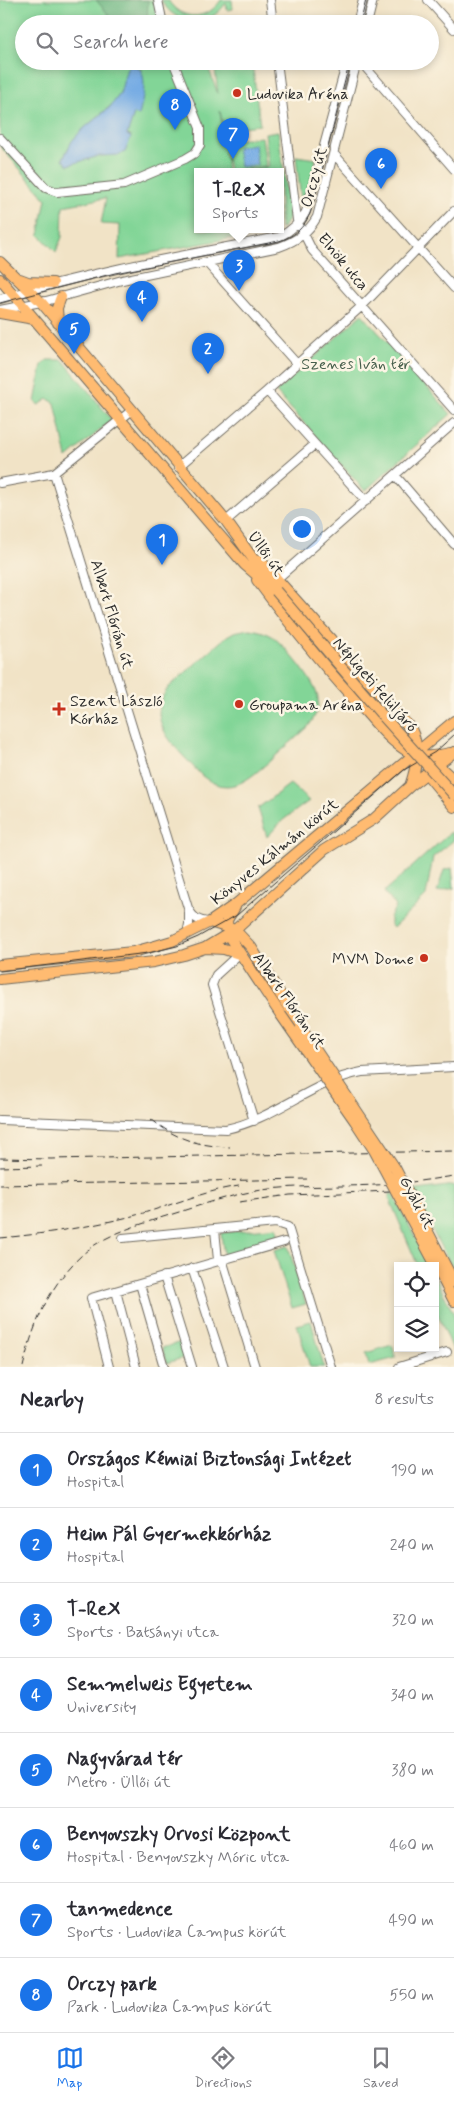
<!DOCTYPE html>
<html lang="en">
<head>
<meta charset="utf-8">
<style>
  :root { --surface:#fff; --page:#f2f2f3; --text:#2b2b33; --muted:#7c7c81; --line:#e1e1e2; --accent:#1a73e8 }
  body { margin:0; font-family:Mynerve,sans-serif; background:var(--page); color:var(--text) }
  .controls { position:absolute; right:15px; bottom:15px; display:grid; overflow:hidden; border-radius:0px; box-shadow:0 2px 8px #0003 }
  .controls button { width:45px; height:45px; display:grid; place-items:center; padding:0; border:0; border-bottom:1px solid var(--line); background:var(--surface); color:var(--text); font:25px sans-serif }
  .you { position:absolute; left:301px; top:528px; width:18px; height:18px; margin:-12px; border:4px solid #fff; border-radius:50%; background:#1a73e8; box-shadow:0 0 0 8px #1a73e833 }
  .badge { display:grid; place-items:center; width:32px; height:32px; border-radius:50%; background:var(--accent); color:#fff; font-size:16px; font-weight:700 }
  .pin { position:absolute; translate:-50% -41px; filter:drop-shadow(0 1px 2px #0008) }
  .pin::after { content:''; position:absolute; top:26px; width:18px; height:15px; background:inherit; clip-path:polygon(0 0,100% 0,50% 100%) }
  .popup { position:absolute; left:194px; top:168px; width:90px; height:65px; box-sizing:border-box; display:grid; place-content:center; border-radius:0px; background:var(--surface); filter:drop-shadow(0 1px 4px #0005); font-size:16px; white-space:nowrap; color:var(--muted) }
  .popup b { font-size:19px; color:var(--text) }
  .popup::after { content:''; position:absolute; left:50%; top:100%; margin-left:-10px; border:10px solid transparent; border-top-color:var(--surface) }
  .list { margin:0; padding:0; list-style:none }
  h2 { display:flex; justify-content:space-between; align-items:center; height:65px; margin:0; padding:0 20px; font-size:21px }
  h2 small { font-size:16px; font-weight:400; color:var(--muted) }
  .list li { display:grid; grid-template-columns:32px 1fr auto; gap:15px; align-items:center; box-sizing:border-box; height:75px; padding:0 20px; border-top:1px solid var(--line) }
  .list b { display:block; font-size:19px; white-space:nowrap }
  .list p { margin:0; font-size:16px; white-space:nowrap; color:var(--muted) }
  .list em { font-size:16px; font-style:normal; color:var(--muted) }
  .icon { flex:none; width:28px; height:28px; fill:none; stroke:currentColor; stroke-width:2; stroke-linecap:round; stroke-linejoin:round }
  .map { position:relative; flex:none; width:454px; height:1367px; overflow:hidden }
  .search { position:absolute; background:var(--surface); box-shadow:0 2px 8px #0003; left:15px; right:15px; top:15px; height:55px; display:flex; align-items:center; gap:12px; box-sizing:border-box; padding:0 18px; border-radius:28px; color:var(--muted); font-size:19px }
  .sheet { height:665px; background:var(--surface) }
  nav { display:flex; justify-content:space-around; align-items:center; box-sizing:border-box; height:70px; border-top:1px solid var(--line); background:var(--surface); font-size:14px; color:var(--muted) }
  nav a { display:grid; justify-items:center; gap:2px }
  nav .on { color:var(--accent) }
  .map>svg:first-child { display:block }
  .green { fill:#82d597; stroke:#568061; fill-rule:evenodd }
  .forest { fill:#69b680; stroke:#4a7056 }
  .water { fill:#76ace4; stroke:#506c88 }
  .lines { fill:none; stroke-linecap:round; stroke-linejoin:round }
  .minor-casing { stroke:#706b61; stroke-width:10 }
  .major-casing { stroke:#706b61; stroke-width:12 }
  .minor { stroke:#fff; stroke-width:8 }
  .major { stroke:#ffbb71; stroke-width:10 }
  .tram { stroke:#2b2b2b; stroke-width:1 }
  .rail { stroke:#2b2b2b; stroke-width:1; stroke-dasharray:8 4; stroke-linecap:butt }
  .major-bridge-casing { stroke:#706b61; stroke-width:12; stroke-linecap:butt }
  .major-bridge { stroke:#ffbb71; stroke-width:10 }
  .poi-dot { fill:#c8321e; stroke:#fcf5e5; stroke-width:2 }
  .labels { text-anchor:middle; stroke-width:5; stroke-linejoin:round; paint-order:stroke }
  .poi-label { font-size:16px; fill:#2b2b2b; stroke:#fcf5e5; text-anchor:start }
  .street-label { font-size:16px; fill:#2b2b2b; stroke:#fcf5e5 }
  .park-label { font-size:16px; fill:#455e4b; stroke:#fcf5e5 }
</style>
</head>
<body>
<div class="map">
<svg width="454" height="1367" viewBox="0 0 454 1367">
  <rect width="100%" height="100%" fill="#fcf5e5"/>
  <filter id="ink" filterUnits="userSpaceOnUse"><feTurbulence type="fractalNoise" baseFrequency=".02" numOctaves="2"/><feDisplacementMap in="SourceGraphic" scale="10" xChannelSelector="R" yChannelSelector="G"/><feConvolveMatrix kernelMatrix="1 2 1 2 8 2 1 2 1" color-interpolation-filters="sRGB"/></filter>
  <filter id="wash" filterUnits="userSpaceOnUse"><feTurbulence type="fractalNoise" baseFrequency=".0096" numOctaves="4" result="noise"/><feDisplacementMap in="SourceGraphic" scale="20" xChannelSelector="R" yChannelSelector="G"/><feGaussianBlur stdDeviation="1.12" result="paint"/><feColorMatrix in="noise" values="0 0 0 0 0 0 0 0 0 0 0 0 0 0 0 0 0 1.4 0 .05"/><feComposite in="paint" operator="in"/></filter>
  <g filter="url(#wash)">
    <rect width="100%" height="100%" fill="#f1e3c6"/>
    <path class="green" d="M 0,0 L 159,0 L 166,24 L 24,24 L 24,61 L 206,61 L 218,94 L 214,61 L 252,61 L 260,125 L 224,129 L 220,111 L 227,172 L 198,172 L 198,230 L 276,230 L 119,259 L 120,225 L 101,224 L 106,198 L 63,206 L 62,237 L 56,252 L 39,235 L 46,199 L 0,146 ZM 134,65 L 141,69 L 139,115 L 134,114 L 127,135 L 131,136 L 125,152 L 119,155 L 99,156 L 68,165 L 63,158 L 72,141 L 82,130 L 115,102 Z
      M 161,0 L 168,0 C 181,21 207,21 221,0 L 232,0 L 233,9 L 227,10 L 226,3 C 209,29 176,27 161,0 Z
      M 278,131 L 290,216 L 283,228 L 280,229 L 280,172 L 230,172 L 269,167 L 265,133 Z
      M 262,137 L 266,166 L 229,171 L 225,141 Z
      M 296,156 L 316,159 L 305,201 L 301,200 Z
      M 362,314 L 451,414 L 365,491 L 276,392 Z
      M 47,360 L 63,360 L 112,420 L 67,458 L 55,403 L 48,399 L 39,405 L 35,402 L 42,365 Z
      M 249,629 C 258,630 265,632 272,636 C 285,646 317,683 318,699 C 319,710 314,719 307,728 C 295,738 284,749 272,759 C 249,779 230,799 201,775 C 179,750 141,721 169,687 L 227,636 L 234,632 Z
      M 290,784 L 309,801 L 283,820 L 267,837 L 258,808 Z
      M 451,832 L 454,840 L 433,857 L 426,896 L 393,928 L 390,924 L 390,917 L 396,906 L 384,892 Z
      M 452,868 L 454,888 L 437,892 L 444,870 Z
      M 454,1185 L 454,1271 L 411,1191 Z
      M 390,1194 L 393,1194 L 430,1266 L 418,1266 L 389,1198 Z
      M 277,1227 L 279,1240 L 224,1256 L 221,1233 Z
      M 288,1246 L 306,1304 L 292,1308 L 274,1250 Z
      M 435,1277 L 454,1314 L 454,1352 L 435,1308 Z
      M 311,1321 L 324,1367 L 310,1367 L 297,1325 Z
      M 181,1342 L 186,1357 L 167,1363 L 162,1348 Z
      M 392,1345 L 396,1358 L 369,1365 L 366,1353 Z"/>
    <path class="forest" d="M 96,0 L 148,0 L 147,24 L 112,24 L 108,14 Z"/>
    <path class="water" d="M 130,66 C 152,64 142,103 139,116 L 134,114 L 127,135 L 131,137 L 125,152 L 119,155 L 99,156 L 68,165 L 63,159 L 72,141 L 82,130 L 110,107 L 120,94 L 127,68 Z
      M 255,144 L 257,165 L 240,167 L 237,147 Z"/>
  </g>
  <g filter="url(#ink)">
    <g class="lines">
      <defs>
        <path id="minor" d="M 158,0 L 163,24
          M 270,0 L 273,24
          M 428,0 L 454,29
          M 357,24 L 363,0
          M 367,24 L 373,0
          M 277,61 L 297,220 L 312,250 L 454,410
          M 360,61 L 454,169
          M 0,138 L 46,188 L 57,192 L 124,185 L 185,159 L 195,153 L 200,145 L 200,128 L 173,61
          M 334,154 L 454,288
          M 207,263 L 297,364
          M 0,299 C 92,271 185,255 279,237 C 291,231 299,224 306,212 L 347,61
          M 0,310 L 46,301 L 122,280 L 279,247 C 296,241 308,233 317,217 L 357,61
          M 267,391 L 366,501
          M 178,467 L 267,391 L 363,305 L 454,211
          M 54,473 L 188,908 C 193,918 198,921 209,922
          M 395,475 L 454,544
          M 0,483 L 54,473 L 131,411
          M 226,521 L 314,445
          M 278,578 L 454,423
          M 187,934 L 189,924 L 189,910
          M 239,954 L 216,975 L 212,985 L 254,1121
          M 0,1120 L 226,1129 C 275,1119 312,1081 362,1072 L 454,1067
          M 215,1230 L 218,1260
          M 123,1238 L 276,1223 L 288,1227 L 331,1367
          M 222,1259 L 255,1367
          M 192,1268 L 224,1367
          M 164,1276 L 192,1367
          M 140,1284 L 164,1367
          M 116,1291 L 136,1367
          M 109,1367 L 91,1298 L 284,1242
          M 399,1367 L 447,1352"/>
        <path id="major" d="M 0,262 L 41,302 L 226,521 L 276,591
          M 0,279 L 245,565 L 266,583
          M 20,279 L 28,282 L 53,283
          M 0,313 L 34,319
          M 58,323 L 57,308 L 61,297
          M 260,560 L 411,729 C 420,747 417,767 410,786
          M 257,580 C 291,626 327,671 367,713 C 379,727 392,743 409,752 C 422,759 436,756 450,753
          M 428,766 L 430,778 L 454,807
          M 430,766 L 442,769 L 454,780
          M 235,907 L 227,920 L 228,935 L 281,1015
          M 210,922 L 235,930 L 251,947 L 301,1028
          M 206,948 L 224,949 L 239,954
          M 0,965 L 133,952 L 155,946 L 172,941 L 210,922 L 236,904 L 454,721
          M 0,979 L 154,962 L 184,955 L 205,948 L 235,930 L 324,850 L 374,819 L 410,786 L 454,752
          M 442,1259 L 454,1282
          M 434,1262 L 454,1301"/>
      </defs>
      <use href="#minor" class="minor-casing"/>
      <use href="#major" class="major-casing"/>
      <use href="#minor" class="minor"/>
      <use href="#major" class="major"/>
      <path class="tram" d="M 360,24 L 366,0
        M 0,303 L 115,273 L 279,241 C 302,234 309,220 315,198 L 350,61
        M 0,971 L 148,953 L 177,946 L 198,937 L 237,915 L 404,770 L 435,752 L 454,735"/>
      <path class="rail" d="M 151,1119 C 175,1139 199,1146 230,1147
        M 0,1158 L 51,1159 L 454,1151
        M 0,1167 L 42,1166
        M 0,1185 L 307,1179
        M 239,1202 L 290,1195 L 391,1191
        M 0,1238 C 46,1234 95,1226 140,1214 C 173,1205 204,1191 239,1186
        M 23,1367 C 33,1325 49,1285 82,1255 C 103,1235 136,1226 163,1217 C 196,1207 228,1195 262,1190 C 299,1185 337,1187 375,1185 C 401,1184 428,1180 454,1176"/>
      <defs>
        <path id="major-bridge" d="M 276,591 L 382,715 L 454,795
          M 281,1015 L 355,1121 L 374,1150 L 434,1262
          M 301,1028 L 395,1168 L 442,1259"/>
      </defs>
      <use href="#major-bridge" class="major-bridge-casing"/>
      <use href="#major-bridge" class="major-bridge"/>
    </g>
  </g>
  <g class="poi-dot">
    <circle cx="237" cy="93" r="5"/>
    <circle cx="239" cy="704" r="5"/>
    <path d="M56.5 701.5h5v5h5v5h-5v5h-5v-5h-5v-5h5z"/>
    <circle cx="424" cy="958" r="5"/>
  </g>
  <g class="labels">
    <g class="poi-label">
      <text x="247" y="99">Ludovika Aréna</text>
      <text x="70" y="706">Szent László<tspan x="70" dy="18">Kórház</tspan></text>
      <text x="249" y="710">Groupama Aréna</text>
      <text x="414" y="964" text-anchor="end">MVM Dome</text>
    </g>
    <g class="street-label">
      <text transform="translate(313 177) rotate(-75)" y="6">Orczy út</text>
      <text transform="translate(344 261) rotate(50)" y="6">Elnök utca</text>
      <text transform="translate(267 553) rotate(55)" y="6">Üllői út</text>
      <text transform="translate(113 614) rotate(73)" y="6">Albert Flórián út</text>
      <text transform="translate(376 684) rotate(49)" y="6">Népligeti felüljáró</text>
      <text transform="translate(274 851) rotate(-39)" y="6">Könyves Kálmán körút</text>
      <text transform="translate(290 1000) rotate(55)" y="6">Albert Flórián út</text>
      <text transform="translate(418 1202) rotate(62)" y="6">Gyáli út</text>
    </g>
    <g class="park-label">
      <text x="356" y="369">Szenes Iván tér</text>
    </g>
  </g>
</svg>
<div class="controls">
<button><svg class="icon" aria-label="locate" viewBox="0 0 24 24"><circle cx="12" cy="12" r="6"/><path d="M12 2v4M12 18v4M2 12h4M18 12h4"/></svg></button>
<button><svg class="icon" aria-label="layers" viewBox="0 0 24 24"><path d="M12 4l9 5-9 5-9-5zM3 14l9 5 9-5"/></svg></button>
</div>
<div class="you"></div>
<div class="pin badge" style="left:162px;top:565px">1</div>
<div class="pin badge" style="left:208px;top:374px">2</div>
<div class="pin badge" style="left:239px;top:291px">3</div>
<div class="popup"><b>T-ReX</b>Sports</div>
<div class="pin badge" style="left:142px;top:322px">4</div>
<div class="pin badge" style="left:74px;top:354px">5</div>
<div class="pin badge" style="left:381px;top:189px">6</div>
<div class="pin badge" style="left:233px;top:159px">7</div>
<div class="pin badge" style="left:175px;top:130px">8</div>
<div class="search"><svg class="icon" aria-label="search" viewBox="0 0 24 24"><circle cx="10" cy="10" r="6"/><path d="M15 15l6 6"/></svg>Search here</div>
</div>
<section class="sheet">
<h2>Nearby<small>8 results</small></h2>
<ul class="list">
<li><span class="badge">1</span><div><b>Országos Kémiai Biztonsági Intézet</b><p>Hospital</p></div><em>190 m</em></li>
<li><span class="badge">2</span><div><b>Heim Pál Gyermekkórház</b><p>Hospital</p></div><em>240 m</em></li>
<li><span class="badge">3</span><div><b>T-ReX</b><p>Sports · Batsányi utca</p></div><em>320 m</em></li>
<li><span class="badge">4</span><div><b>Semmelweis Egyetem</b><p>University</p></div><em>340 m</em></li>
<li><span class="badge">5</span><div><b>Nagyvárad tér</b><p>Metro · Üllői út</p></div><em>380 m</em></li>
<li><span class="badge">6</span><div><b>Benyovszky Orvosi Központ</b><p>Hospital · Benyovszky Móric utca</p></div><em>460 m</em></li>
<li><span class="badge">7</span><div><b>tanmedence</b><p>Sports · Ludovika Campus körút</p></div><em>490 m</em></li>
<li><span class="badge">8</span><div><b>Orczy park</b><p>Park · Ludovika Campus körút</p></div><em>550 m</em></li>
</ul>
</section>
<nav>
<a class="on"><svg class="icon" aria-label="map" viewBox="0 0 24 24"><path d="M3 6l6-2 6 2 6-2v14l-6 2-6-2-6 2zM9 4v14M15 6v14"/></svg>Map</a>
<a><svg class="icon" aria-label="directions" viewBox="0 0 24 24"><path d="M12 3l9 9-9 9-9-9zM9 14v-3h6M13 9l2 2-2 2"/></svg>Directions</a>
<a><svg class="icon" aria-label="saved" viewBox="0 0 24 24"><path d="M7 4h10v16l-5-4-5 4z"/></svg>Saved</a>
</nav>
</body>
</html>
